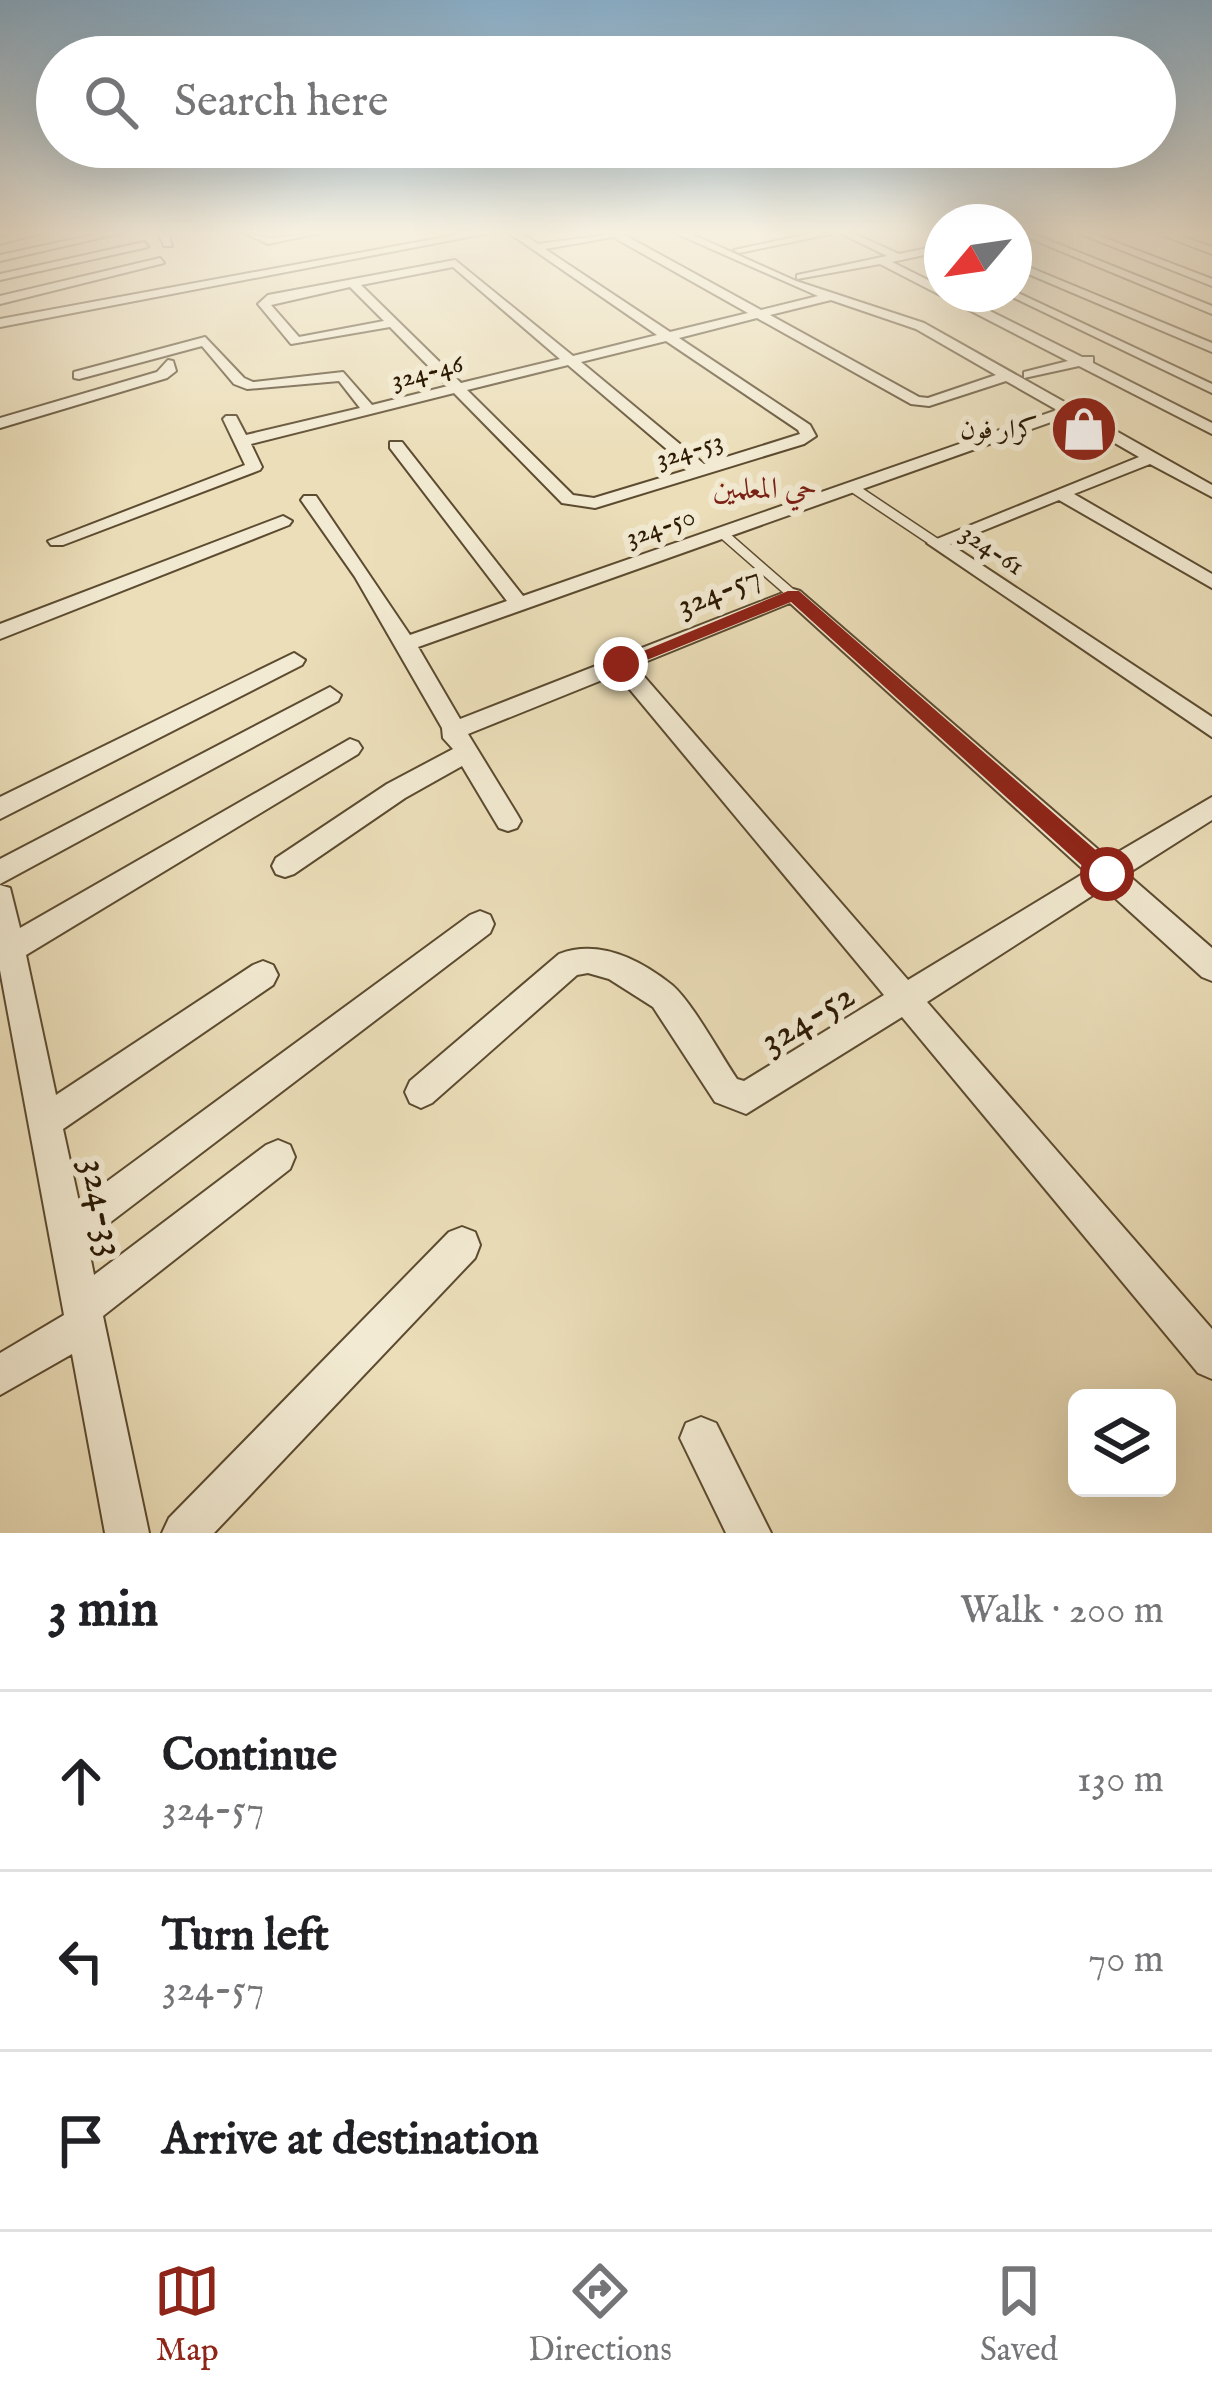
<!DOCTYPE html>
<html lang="en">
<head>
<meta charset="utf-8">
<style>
  :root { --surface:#fff; --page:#f2f2f2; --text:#202124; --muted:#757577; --line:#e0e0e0; --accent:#8f2418 }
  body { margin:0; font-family:"IM FELL English",Amiri,serif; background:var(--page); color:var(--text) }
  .controls { position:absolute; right:36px; bottom:36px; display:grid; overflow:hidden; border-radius:18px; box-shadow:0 12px 48px #0002 }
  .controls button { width:108px; height:108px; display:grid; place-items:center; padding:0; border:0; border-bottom:3px solid var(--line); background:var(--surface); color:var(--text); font:60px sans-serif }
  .compass { position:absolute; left:924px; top:204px; width:108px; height:108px; border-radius:50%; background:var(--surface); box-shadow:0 12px 48px #0002; rotate:241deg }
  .stop { position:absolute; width:36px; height:36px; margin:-27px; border:9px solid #8f2418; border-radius:50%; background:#fff }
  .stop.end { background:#8f2418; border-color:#fff; box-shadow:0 3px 12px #0008 }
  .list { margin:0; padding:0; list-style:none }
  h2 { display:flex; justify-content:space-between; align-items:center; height:156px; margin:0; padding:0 48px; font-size:51px }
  h2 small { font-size:39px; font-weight:400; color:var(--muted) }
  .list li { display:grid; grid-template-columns:78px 1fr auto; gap:36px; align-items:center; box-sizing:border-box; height:180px; padding:0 48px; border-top:3px solid var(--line) }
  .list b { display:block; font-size:45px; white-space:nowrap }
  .list p { margin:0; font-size:39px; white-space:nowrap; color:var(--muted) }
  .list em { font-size:39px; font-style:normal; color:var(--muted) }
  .icon { flex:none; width:66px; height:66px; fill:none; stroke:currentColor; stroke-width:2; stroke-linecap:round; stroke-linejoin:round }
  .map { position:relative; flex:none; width:1212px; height:1533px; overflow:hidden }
  .search { position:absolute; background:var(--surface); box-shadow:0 12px 48px #0002; left:36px; right:36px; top:36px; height:132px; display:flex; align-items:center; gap:30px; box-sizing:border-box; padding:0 42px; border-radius:66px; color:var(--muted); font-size:45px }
  .sheet { height:696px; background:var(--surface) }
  nav { display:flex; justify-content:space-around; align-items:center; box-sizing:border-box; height:168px; border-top:3px solid var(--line); background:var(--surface); font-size:33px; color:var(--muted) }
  nav a { display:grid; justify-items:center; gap:6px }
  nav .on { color:var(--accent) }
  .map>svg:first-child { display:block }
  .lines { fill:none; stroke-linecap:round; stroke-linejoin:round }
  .lane-casing { stroke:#5c4b30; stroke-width:12 }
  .street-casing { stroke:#5c4b30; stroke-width:4 }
  .lane { stroke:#f2ead2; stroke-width:9 }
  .street { fill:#f2ead2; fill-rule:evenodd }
  .route { fill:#8f2418 }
  .labels { text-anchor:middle; stroke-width:12; stroke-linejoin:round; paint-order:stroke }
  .far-street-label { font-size:27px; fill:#2c1a03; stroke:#f2ead2 }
  .far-poi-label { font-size:27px; fill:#2c1a03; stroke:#f2ead2; text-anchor:end }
  .far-neighbourhood-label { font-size:30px; fill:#7a1f14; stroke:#f2ead2 }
  .street-label { font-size:33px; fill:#2c1a03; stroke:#f2ead2 }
  .near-street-label { font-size:39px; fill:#2c1a03; stroke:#f2ead2 }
</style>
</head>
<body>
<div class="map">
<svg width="1212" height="1533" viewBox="0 0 1212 1533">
  <rect width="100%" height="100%" fill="#ebdeb9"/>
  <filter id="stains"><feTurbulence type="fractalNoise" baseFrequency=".00167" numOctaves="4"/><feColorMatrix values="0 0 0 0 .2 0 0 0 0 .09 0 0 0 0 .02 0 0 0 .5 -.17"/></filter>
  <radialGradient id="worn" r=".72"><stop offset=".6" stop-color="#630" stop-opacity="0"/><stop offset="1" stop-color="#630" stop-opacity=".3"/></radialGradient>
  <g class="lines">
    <defs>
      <path id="lane" d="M 852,487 L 936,543
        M 722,533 L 793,595"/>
      <path id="street" d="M 23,233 L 42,233 L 0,244 L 0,238 Z
        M 102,233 L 121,233 L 0,261 L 0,255 Z
        M 158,233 L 168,233 L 172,246 L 164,246 Z
        M 245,233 L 269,238 L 319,233 L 268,244 Z
        M 467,233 L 489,233 L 0,327 L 0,319 Z
        M 509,233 L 521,233 L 538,244 L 621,233 L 761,310 L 818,296 L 675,233 L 689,233 L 796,281 L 924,323 L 1212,485 L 1212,497 L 1150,464 L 1074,494 L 1212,574 L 1212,588 L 1059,500 L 950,544 L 1212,717 L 1212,737 L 927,543 L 1139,457 L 1068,416 L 418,647 L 460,719 L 793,589 L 800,591 L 1108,858 L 1212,797 L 1212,820 L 1127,874 L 1212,948 L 1212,981 L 1202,977 L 1104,888 L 927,1002 L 1212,1329 L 1212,1379 L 1198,1373 L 902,1017 L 746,1114 L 715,1102 L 653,1007 L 609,979 L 588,973 L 577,975 L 432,1103 L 421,1108 L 410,1103 L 405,1092 L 410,1081 L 559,954 C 599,939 639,959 672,985 C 692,1002 720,1054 737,1079 L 744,1081 L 884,995 L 617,674 L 468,734 L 517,814 L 521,821 L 517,828 L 508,831 L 499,828 L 462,766 L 405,798 L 294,874 L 285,877 L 276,874 L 272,866 L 276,858 L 387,784 L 453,749 L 443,738 L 442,728 L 355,577 L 301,500 L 304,496 L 316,496 L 410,635 L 507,601 L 390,448 L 390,442 L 402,442 L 523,596 L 1057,410 L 1006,381 L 929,406 L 911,404 L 757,318 L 679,338 L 810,425 L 816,436 L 804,444 L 595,508 L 562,503 L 454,393 L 251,444 L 262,467 L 260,470 L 63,545 L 51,545 L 48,541 L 245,465 L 223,419 L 226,416 L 236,416 L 246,435 L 360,408 L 339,381 L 247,389 L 234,384 L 202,346 L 79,379 L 74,378 L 74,372 L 205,337 L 244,378 L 253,382 L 343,372 L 372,405 L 448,386 L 390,327 L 291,344 L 258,304 L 268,295 L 455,260 L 573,356 L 657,335 ZM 613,237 L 748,313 L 670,332 L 545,249 ZM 453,267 L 560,359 L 461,383 L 361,285 ZM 350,287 L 384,321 L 299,337 L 271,305 ZM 831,300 L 916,329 L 996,375 L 928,398 L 919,397 L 770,315 ZM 666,341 L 798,430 L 800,434 L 704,464 L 581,362 ZM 568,365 L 690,469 L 594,498 L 573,495 L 467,390 ZM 790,603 L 1086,872 L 908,980 L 635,666 Z
        M 813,233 L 835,233 L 739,253 L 734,250 Z
        M 840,233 L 853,233 L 899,254 L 942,245 L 942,251 L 892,262 L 942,287 L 942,294 L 956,294 L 1082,357 L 1093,357 L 1093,363 L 1212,423 L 1212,434 L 1079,366 L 1024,378 L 1024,372 L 1068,361 L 880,264 L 797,279 L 797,275 L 887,256 Z
        M 1017,233 L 1031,233 L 1212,306 L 1212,314 Z
        M 1078,233 L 1092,233 L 1212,279 L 1212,286 Z
        M 1157,233 L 1172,233 L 1212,247 L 1212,254 Z
        M 144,242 L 148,247 L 0,280 L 0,274 Z
        M 160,258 L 164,263 L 0,304 L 0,296 Z
        M 1014,261 L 1212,343 L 1212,352 L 1014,268 Z
        M 1014,291 L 1212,384 L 1212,393 L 1006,294 Z
        M 168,360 L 173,361 L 176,371 L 167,378 L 0,428 L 0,418 L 157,372 Z
        M 283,516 L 292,521 L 289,525 L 0,639 L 0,624 Z
        M 294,653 L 305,660 L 302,665 L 0,819 L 0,797 Z
        M 330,687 L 341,695 L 338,701 L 0,884 L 0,859 Z
        M 350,739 L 358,742 L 362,748 L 358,754 L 26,955 L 56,1095 L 253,965 L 263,961 L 273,965 L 278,975 L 273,985 L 63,1129 L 79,1202 L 470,915 L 480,911 L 490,915 L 494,924 L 490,933 L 87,1240 L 94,1275 L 266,1145 L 278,1140 L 290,1145 L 295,1157 L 290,1169 L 103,1316 L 149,1533 L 105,1533 L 72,1354 L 0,1395 L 0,1353 L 64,1315 L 0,970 L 0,885 L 10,888 L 20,928 Z
        M 462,1227 L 475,1232 L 480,1245 L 475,1258 L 214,1533 L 162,1533 L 169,1518 L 449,1232 Z
        M 701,1417 L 716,1423 L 771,1533 L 726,1533 L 680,1438 L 686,1423 Z"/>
    </defs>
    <use href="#lane" class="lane-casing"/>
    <use href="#street" class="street-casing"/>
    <use href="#lane" class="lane"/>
    <use href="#street" class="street"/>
  </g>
  <linearGradient id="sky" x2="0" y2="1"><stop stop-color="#8ab6d6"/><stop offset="0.52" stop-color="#f6f0e0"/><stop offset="1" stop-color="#f6f0e0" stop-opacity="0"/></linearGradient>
  <rect width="1212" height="448" fill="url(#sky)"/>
  <path class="route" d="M 788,591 L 799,591 L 1115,867 L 1115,881 L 1099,881 L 791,602 L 627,668 L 612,664 Z"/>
  <defs>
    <symbol id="shop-disc" viewBox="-11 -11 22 22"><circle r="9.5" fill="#8f2418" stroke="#f2ead2"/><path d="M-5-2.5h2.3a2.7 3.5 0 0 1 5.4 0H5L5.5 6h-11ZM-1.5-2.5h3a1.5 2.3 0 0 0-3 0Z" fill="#fff"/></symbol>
  </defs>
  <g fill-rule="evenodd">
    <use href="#shop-disc" x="1046" y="391" width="76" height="76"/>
  </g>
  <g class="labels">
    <g class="far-street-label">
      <text transform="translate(427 371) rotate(-14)" y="9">324-46</text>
      <text transform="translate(689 449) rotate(-17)" y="9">324-53</text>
      <text transform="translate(660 526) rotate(-19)" y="9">324-50</text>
      <text transform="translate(993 549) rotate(34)" y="9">324-61</text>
    </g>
    <g class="far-poi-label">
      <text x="1038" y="438">كرار فون</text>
    </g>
    <g class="far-neighbourhood-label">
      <text x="765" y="498">حي المعلمين</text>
    </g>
    <g class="street-label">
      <text transform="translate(718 589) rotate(-22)" y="12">324-57</text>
    </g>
    <g class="near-street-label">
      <text transform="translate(806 1016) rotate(-31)" y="14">324-52</text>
      <text transform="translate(105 1207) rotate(79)" y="14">324-33</text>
    </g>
  </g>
  <rect width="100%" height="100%" filter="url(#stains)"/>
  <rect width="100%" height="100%" fill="url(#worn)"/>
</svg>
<div class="controls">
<button><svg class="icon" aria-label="layers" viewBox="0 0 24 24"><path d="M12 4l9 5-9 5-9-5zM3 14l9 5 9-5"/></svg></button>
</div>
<svg class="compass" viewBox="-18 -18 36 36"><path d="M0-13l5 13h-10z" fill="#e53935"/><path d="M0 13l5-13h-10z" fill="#757577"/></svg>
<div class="stop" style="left:1107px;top:874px"></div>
<div class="stop end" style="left:621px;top:664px"></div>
<div class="search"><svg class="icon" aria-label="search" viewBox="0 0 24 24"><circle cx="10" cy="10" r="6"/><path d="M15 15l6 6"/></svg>Search here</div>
</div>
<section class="sheet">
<h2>3 min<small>Walk · 200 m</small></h2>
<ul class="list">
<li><svg class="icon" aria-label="ahead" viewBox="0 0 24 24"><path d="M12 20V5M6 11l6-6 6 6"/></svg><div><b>Continue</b><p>324-57</p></div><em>130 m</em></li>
<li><svg class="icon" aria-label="left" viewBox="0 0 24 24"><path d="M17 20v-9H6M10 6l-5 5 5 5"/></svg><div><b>Turn left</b><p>324-57</p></div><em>70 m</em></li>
<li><svg class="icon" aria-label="arrive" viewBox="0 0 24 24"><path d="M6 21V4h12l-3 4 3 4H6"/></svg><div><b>Arrive at destination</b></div></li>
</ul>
</section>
<nav>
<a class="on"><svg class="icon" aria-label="map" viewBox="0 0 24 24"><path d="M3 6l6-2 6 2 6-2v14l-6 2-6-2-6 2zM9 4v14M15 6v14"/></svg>Map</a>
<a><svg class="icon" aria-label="directions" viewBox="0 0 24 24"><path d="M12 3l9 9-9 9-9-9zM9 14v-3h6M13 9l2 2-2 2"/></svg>Directions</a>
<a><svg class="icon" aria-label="saved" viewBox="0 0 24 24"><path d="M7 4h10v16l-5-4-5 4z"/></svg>Saved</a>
</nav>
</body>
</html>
